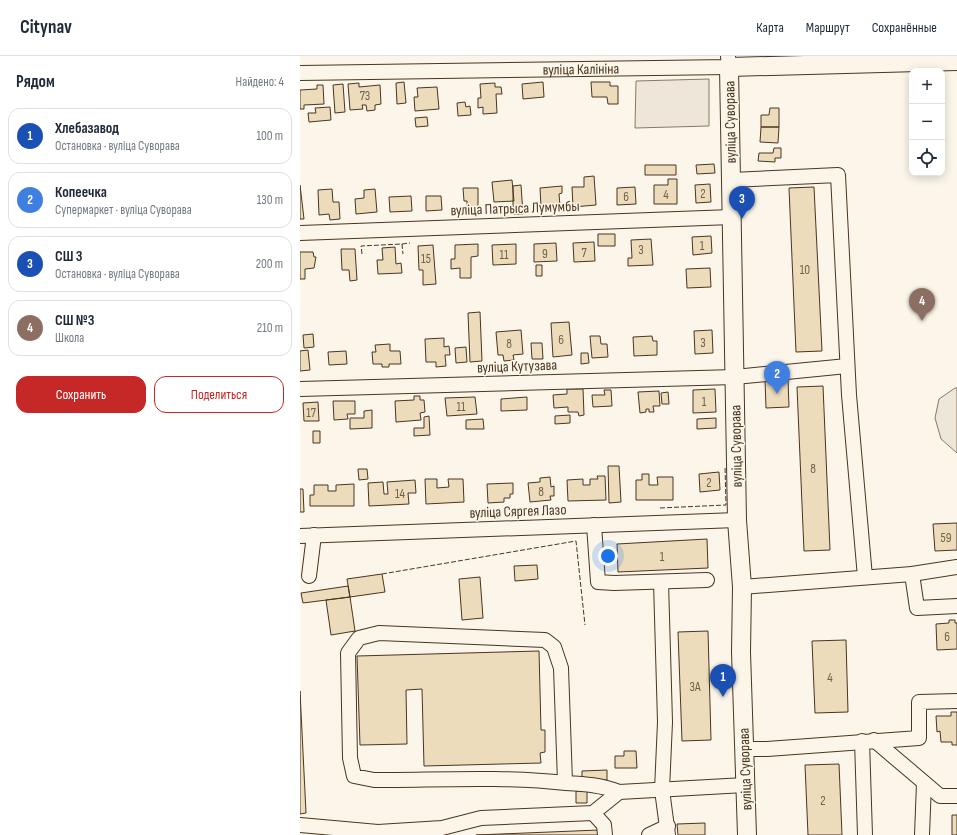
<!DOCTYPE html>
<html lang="ru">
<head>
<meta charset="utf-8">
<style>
  :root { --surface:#fff; --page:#f6f6f7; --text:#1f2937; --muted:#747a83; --line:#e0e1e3; --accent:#c62828 }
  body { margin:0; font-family:"Sofia Sans Condensed",sans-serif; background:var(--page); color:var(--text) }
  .controls { position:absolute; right:12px; top:12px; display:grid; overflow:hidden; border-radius:8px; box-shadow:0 2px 10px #0003 }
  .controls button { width:36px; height:36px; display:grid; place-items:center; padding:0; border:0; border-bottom:1px solid var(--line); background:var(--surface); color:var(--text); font:20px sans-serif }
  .you { position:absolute; left:308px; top:500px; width:14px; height:14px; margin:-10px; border:3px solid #fff; border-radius:50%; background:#1a73e8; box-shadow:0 0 0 6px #1a73e833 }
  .badge { display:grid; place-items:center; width:26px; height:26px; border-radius:50%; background:var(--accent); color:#fff; font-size:13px; font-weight:700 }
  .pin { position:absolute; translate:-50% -33px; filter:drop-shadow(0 1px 2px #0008) }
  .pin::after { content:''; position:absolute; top:21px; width:14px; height:12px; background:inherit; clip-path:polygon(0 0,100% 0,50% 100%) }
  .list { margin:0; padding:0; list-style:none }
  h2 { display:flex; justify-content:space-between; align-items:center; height:52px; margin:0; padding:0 16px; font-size:17px }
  h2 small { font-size:13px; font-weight:400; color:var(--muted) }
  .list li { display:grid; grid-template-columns:26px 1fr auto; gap:12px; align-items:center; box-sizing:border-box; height:56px; margin:0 8px 8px; padding:0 8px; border:1px solid var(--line); border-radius:12px }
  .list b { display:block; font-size:15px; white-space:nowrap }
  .list p { margin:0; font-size:13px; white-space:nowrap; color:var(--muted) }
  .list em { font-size:13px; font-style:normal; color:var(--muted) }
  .actions { display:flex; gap:8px; padding:12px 16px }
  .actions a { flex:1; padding:9px 0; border:1px solid var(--accent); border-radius:12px; text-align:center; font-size:14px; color:var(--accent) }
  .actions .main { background:var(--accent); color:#fff }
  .icon { flex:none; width:22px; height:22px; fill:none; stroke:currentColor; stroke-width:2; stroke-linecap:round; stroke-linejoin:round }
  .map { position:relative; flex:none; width:657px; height:779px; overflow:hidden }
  header { display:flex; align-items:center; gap:24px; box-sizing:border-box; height:56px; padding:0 20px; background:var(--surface); border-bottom:1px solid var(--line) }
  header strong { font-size:19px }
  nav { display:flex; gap:22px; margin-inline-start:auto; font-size:14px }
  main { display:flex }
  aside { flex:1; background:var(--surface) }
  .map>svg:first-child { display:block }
  .green { fill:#ede6d9; stroke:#887966 }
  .building { fill:#ecdcbc; stroke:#4a3520 }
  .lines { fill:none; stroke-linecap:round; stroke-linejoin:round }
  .minor-casing { stroke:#4a3520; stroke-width:16 }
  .major-casing { stroke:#4a3520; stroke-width:20 }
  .minor { stroke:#fbf6e9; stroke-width:14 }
  .major { stroke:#fbf6e9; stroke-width:18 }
  .fence { stroke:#4a3520; stroke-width:1; stroke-dasharray:5 2; stroke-linecap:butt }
  .labels { text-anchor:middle; stroke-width:3; stroke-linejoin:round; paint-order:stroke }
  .number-label { font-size:13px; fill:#725f47 }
  .street-label { font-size:15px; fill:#4a3520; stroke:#fbf6e9 }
</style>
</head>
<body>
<header>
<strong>Citynav</strong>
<nav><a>Карта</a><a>Маршрут</a><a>Сохранённые</a></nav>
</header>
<main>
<aside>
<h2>Рядом<small>Найдено: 4</small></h2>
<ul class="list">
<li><span class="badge" style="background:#1a4fb4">1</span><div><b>Хлебазавод</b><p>Остановка · вуліца Суворава</p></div><em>100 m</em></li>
<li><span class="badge" style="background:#3f7fe0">2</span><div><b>Копеечка</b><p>Супермаркет · вуліца Суворава</p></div><em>130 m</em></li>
<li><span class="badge" style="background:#1a4fb4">3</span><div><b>СШ 3</b><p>Остановка · вуліца Суворава</p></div><em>200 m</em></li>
<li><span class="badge" style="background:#8d6e63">4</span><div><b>СШ №3</b><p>Школа</p></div><em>210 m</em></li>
</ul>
<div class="actions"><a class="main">Сохранить</a><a>Поделиться</a></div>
</aside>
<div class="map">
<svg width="657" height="779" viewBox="0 0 657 779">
  <rect width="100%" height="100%" fill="#fbf6e9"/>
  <path class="green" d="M 409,23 L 409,70 L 335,72 L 336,25 Z
    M 655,332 L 657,332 L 657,397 L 641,383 L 635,362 L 639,343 Z"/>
  <path class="building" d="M 104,26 L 106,47 L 97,48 L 96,27 Z
    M 243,26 L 244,41 L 223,43 L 222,28 Z
    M 291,26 L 310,26 L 310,30 L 318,30 L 318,48 L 308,48 L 307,41 L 292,41 Z
    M 59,27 L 59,31 L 80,29 L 81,48 L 75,49 L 75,54 L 67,55 L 66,49 L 62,49 L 63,53 L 50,54 L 48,28 Z
    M 195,27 L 195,31 L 201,31 L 202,38 L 196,38 L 197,57 L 183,58 L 183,51 L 178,52 L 178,42 L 181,42 L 180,28 Z
    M 43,28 L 45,56 L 35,57 L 33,29 Z
    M 17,29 L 23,29 L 24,48 L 4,49 L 4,53 L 0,53 L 0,34 L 17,33 Z
    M 137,31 L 139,53 L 115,55 L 114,41 L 118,41 L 117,32 Z
    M 165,46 L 166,51 L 170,50 L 171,59 L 158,60 L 157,47 Z
    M 30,51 L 31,64 L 9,66 L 8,57 L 16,57 L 15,52 Z
    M 470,52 L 479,52 L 479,71 L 461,71 L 461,59 L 469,59 Z
    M 127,61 L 128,70 L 116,71 L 115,62 Z
    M 461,71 L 479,71 L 478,87 L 460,86 Z
    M 474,92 L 481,92 L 481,102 L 475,102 L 475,106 L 458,105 L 459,97 L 473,97 Z
    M 414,108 L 415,117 L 397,118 L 396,109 Z
    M 345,109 L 376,109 L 376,119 L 345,119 Z
    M 294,120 L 296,149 L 273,151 L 272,131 L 284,131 L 284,121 Z
    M 368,123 L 377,123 L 377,148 L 354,148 L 354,129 L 368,129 Z
    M 212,124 L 214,145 L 194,146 L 192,126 Z
    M 410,128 L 411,146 L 396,147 L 395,129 Z
    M 0,129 L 4,163 L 0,163 Z
    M 221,129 L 223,158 L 213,158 L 213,130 Z
    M 262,130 L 262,137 L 259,138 L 260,150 L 241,151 L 240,132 Z
    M 335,131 L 336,148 L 317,149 L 317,132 Z
    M 514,131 L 522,295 L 496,296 L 489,132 Z
    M 163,132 L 178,132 L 178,153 L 167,154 L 167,145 L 164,145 Z
    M 32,133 L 33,146 L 39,146 L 40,163 L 30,164 L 29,158 L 19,159 L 18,134 Z
    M 75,133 L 77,156 L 56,158 L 55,143 L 64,142 L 64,134 Z
    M 111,140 L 112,155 L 90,156 L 89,141 Z
    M 126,140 L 141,140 L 142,154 L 126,155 Z
    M 298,178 L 315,178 L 315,190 L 298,190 Z
    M 411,180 L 412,197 L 393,199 L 392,181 Z
    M 351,183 L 353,209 L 328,210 L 328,202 L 332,202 L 331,184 Z
    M 294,186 L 295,205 L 274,206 L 273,187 Z
    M 256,187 L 257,205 L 234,206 L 234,188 Z
    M 178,188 L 178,200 L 171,201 L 171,222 L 160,222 L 160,212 L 151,213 L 151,203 L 155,203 L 155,189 Z
    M 216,188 L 216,208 L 193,209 L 192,189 Z
    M 133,189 L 136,228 L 123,229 L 123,214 L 119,214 L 118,190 Z
    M 95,191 L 96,208 L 101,207 L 102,217 L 78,218 L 77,204 L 83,204 L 82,192 Z
    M 41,193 L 55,193 L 57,224 L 50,225 L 49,214 L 42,214 Z
    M 0,196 L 13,196 L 14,201 L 16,201 L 14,212 L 5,213 L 5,223 L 0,223 Z
    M 236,209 L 242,209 L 242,220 L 236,220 Z
    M 410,212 L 411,231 L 387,232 L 386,213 Z
    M 180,256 L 182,305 L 170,306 L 168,257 Z
    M 269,266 L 272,299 L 253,301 L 251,267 Z
    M 221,274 L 223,298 L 213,299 L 214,304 L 204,305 L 203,299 L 198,299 L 196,276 Z
    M 412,274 L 413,297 L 395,298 L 394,275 Z
    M 13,278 L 14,291 L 4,292 L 3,279 Z
    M 290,280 L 300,280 L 301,288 L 307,288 L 308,301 L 292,302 Z
    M 352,280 L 353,285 L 357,285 L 357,299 L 334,300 L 333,281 Z
    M 144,282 L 144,291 L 149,290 L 150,299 L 145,299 L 146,310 L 136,311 L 136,306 L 126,306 L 125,283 Z
    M 231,287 L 242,287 L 243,303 L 232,303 Z
    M 90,288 L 90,295 L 100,295 L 101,308 L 89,308 L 89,311 L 82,311 L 82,308 L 73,308 L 72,296 L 76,296 L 75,289 Z
    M 166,291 L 167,306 L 156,307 L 155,292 Z
    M 8,294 L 10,314 L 0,315 L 0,295 Z
    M 46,295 L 47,308 L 29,309 L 28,296 Z
    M 281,297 L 288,297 L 289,307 L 281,308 Z
    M 488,323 L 489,351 L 466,352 L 465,324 Z
    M 523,330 L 530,494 L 504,495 L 497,331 Z
    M 267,333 L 283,333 L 284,359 L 279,360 L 278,356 L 268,356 L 268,351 L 254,352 L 253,339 L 267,338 Z
    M 415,333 L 416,356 L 393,357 L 393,334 Z
    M 304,334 L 311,334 L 312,350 L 293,351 L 292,339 L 305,339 Z
    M 359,335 L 360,350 L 353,350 L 354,356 L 349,356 L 349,353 L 346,353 L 346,356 L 340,357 L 338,336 Z
    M 368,336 L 369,348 L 362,348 L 361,337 Z
    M 114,340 L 120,340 L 120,344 L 124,344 L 125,356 L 120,357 L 121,364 L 96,366 L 95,345 L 114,344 Z
    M 175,341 L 177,358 L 147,360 L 145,342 Z
    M 227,341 L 227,354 L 201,355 L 201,343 Z
    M 33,345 L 55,345 L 55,358 L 47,358 L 48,363 L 34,364 Z
    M 18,346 L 19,365 L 4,365 L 3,347 Z
    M 72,354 L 72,372 L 50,373 L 50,362 L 64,362 L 64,355 Z
    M 270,359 L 270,367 L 255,368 L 255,360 Z
    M 129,360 L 130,379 L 114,380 L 114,372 L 124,372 L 124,361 Z
    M 416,362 L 416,372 L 397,373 L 397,363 Z
    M 183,363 L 184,373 L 166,373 L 166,364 Z
    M 13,375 L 20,375 L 20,387 L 13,387 Z
    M 308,410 L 319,410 L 321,446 L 309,447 Z
    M 58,413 L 67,413 L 68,423 L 59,424 Z
    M 419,416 L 420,434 L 400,436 L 399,418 Z
    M 342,418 L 349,418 L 349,429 L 358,429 L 357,421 L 373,421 L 373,444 L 336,444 L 336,424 L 342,424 Z
    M 297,420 L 305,420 L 306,444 L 268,445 L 267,424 L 283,423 L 283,429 L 290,429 L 290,423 L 298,423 Z
    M 250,421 L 251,431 L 254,430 L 254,440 L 250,440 L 251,444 L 230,446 L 228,427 L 240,426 L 240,422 Z
    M 125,423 L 137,423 L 137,432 L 149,431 L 148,423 L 163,423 L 164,446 L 126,448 Z
    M 115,424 L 116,437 L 108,437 L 109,448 L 69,450 L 68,427 L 83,426 L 84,438 L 88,438 L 87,426 Z
    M 213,427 L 213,438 L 210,438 L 210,442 L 204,442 L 204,446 L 188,447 L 187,428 Z
    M 54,428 L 54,450 L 10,450 L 10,439 L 14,439 L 14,429 L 28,429 L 28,435 L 36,435 L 36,429 Z
    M 0,433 L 3,433 L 4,456 L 0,456 Z
    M 657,467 L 657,494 L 635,495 L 633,468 Z
    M 407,483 L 408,512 L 318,516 L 317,488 Z
    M 237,509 L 238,523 L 215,525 L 214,510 Z
    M 82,518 L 85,536 L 50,541 L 47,523 Z
    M 180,521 L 183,562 L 162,564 L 159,523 Z
    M 48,530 L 50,541 L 3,547 L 1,537 Z
    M 50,541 L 55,575 L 31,579 L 26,544 Z
    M 649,564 L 655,564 L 655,567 L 657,567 L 657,593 L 637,594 L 636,568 L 649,567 Z
    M 408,575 L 411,684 L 382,685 L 378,576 Z
    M 546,584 L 548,656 L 515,657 L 512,585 Z
    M 239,595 L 241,674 L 245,674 L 245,696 L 240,697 L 241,707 L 124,710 L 122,633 L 106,634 L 107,688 L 60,689 L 57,600 Z
    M 0,635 L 6,757 L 0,758 Z
    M 651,656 L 657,656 L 657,689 L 652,689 L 652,686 L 641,686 L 640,675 L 637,676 L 636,660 L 651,660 Z
    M 324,695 L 336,695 L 337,712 L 315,712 L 315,700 L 324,700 Z
    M 539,708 L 542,779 L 508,779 L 505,709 Z
    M 307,714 L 307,724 L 282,725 L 282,715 Z
    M 276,735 L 287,735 L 287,747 L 276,747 Z
    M 652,759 L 657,759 L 657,779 L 652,779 Z
    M 405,767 L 405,779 L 378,779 L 377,768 Z
    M 299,774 L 299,779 L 176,779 Z"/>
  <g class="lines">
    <defs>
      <g id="minor">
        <path id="s1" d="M 0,17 L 429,11 L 428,0"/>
        <path d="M 431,124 L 538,119 L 549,339 L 565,521"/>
        <path d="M 0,177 L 432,161"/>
        <path d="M 0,333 L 435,321 L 547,310"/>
        <path d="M 294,469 L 298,526 L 314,527 L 407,524"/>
        <path d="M 0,480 L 437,464"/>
        <path d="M 612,518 L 617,552 L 657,550"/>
        <path d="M 9,520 L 14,479"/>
        <path d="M 361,526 L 365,666 L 362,734 L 368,779"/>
        <path d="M 442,531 L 612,518 L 657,511"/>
        <path d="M 574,684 L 640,740 L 657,740"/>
        <path d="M 562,685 L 565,779"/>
        <path d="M 444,693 L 467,693 L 619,682 L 619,646 L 657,645"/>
        <path d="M 265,726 L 261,612 L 254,591 L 245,584 L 79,577 L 59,582 L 48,597 L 50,702 L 54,720 L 74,724 C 137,724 202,720 266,727 C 284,728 302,729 319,736"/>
        <path d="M 293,757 L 304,769 L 305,779"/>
        <path d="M 0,769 L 78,776 L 142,772 L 181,762 L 293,757 L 319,736 L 445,729"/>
        <path d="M 349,779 L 368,770"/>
        <path d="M 622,779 L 624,727"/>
      </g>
      <path id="major" d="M 447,779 L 441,596 L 442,531 L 437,464 L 429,11 L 657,5"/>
    </defs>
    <use href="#minor" class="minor-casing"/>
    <use href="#major" class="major-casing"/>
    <use href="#minor" class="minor"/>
    <use href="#major" class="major"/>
    <path class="fence" d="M 102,188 L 110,187
      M 62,198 L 61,190 L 102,188 L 103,198
      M 360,452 L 426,449 L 425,410
      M 82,518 L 276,485 L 285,569"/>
  </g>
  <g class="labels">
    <g class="number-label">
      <text x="65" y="44">73</text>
      <text x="403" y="142">2</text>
      <text x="366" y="143">4</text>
      <text x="326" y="145">6</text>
      <text x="402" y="194">1</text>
      <text x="341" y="198">3</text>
      <text x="284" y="201">7</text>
      <text x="245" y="202">9</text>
      <text x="204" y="203">11</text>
      <text x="126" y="207">15</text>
      <text x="505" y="218">10</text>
      <text x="261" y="288">6</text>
      <text x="403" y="291">3</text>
      <text x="209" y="292">8</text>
      <text x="404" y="350">1</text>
      <text x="161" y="355">11</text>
      <text x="11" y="361">17</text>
      <text x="513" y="417">8</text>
      <text x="409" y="431">2</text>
      <text x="241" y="440">8</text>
      <text x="100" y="442">14</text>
      <text x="646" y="486">59</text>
      <text x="362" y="505">1</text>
      <text x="647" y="585">6</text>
      <text x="530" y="626">4</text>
      <text x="395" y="635">3А</text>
      <text x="523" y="749">2</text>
    </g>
    <g class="street-label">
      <text dy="5" stroke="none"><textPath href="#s1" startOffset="281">вуліца Калініна</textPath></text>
      <text transform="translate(430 66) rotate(-91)" y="5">вуліца Суворава</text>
      <text transform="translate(215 152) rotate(-2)" y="5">вуліца Патрыса Лумумбы</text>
      <text transform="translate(217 310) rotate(-2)" y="5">вуліца Кутузава</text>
      <text transform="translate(436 390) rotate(-91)" y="5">вуліца Суворава</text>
      <text transform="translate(218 455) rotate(-2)" y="5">вуліца Сяргея Лазо</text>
      <text transform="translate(445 713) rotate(-92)" y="5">вуліца Суворава</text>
    </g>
  </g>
</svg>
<div class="controls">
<button>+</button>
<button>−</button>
<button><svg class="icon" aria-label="locate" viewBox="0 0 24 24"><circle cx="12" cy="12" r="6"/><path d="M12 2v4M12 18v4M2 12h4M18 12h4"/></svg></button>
</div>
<div class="you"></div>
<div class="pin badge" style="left:423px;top:641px;background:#1a4fb4">1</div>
<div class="pin badge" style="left:477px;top:338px;background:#3f7fe0">2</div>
<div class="pin badge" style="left:442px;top:163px;background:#1a4fb4">3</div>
<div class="pin badge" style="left:622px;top:265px;background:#8d6e63">4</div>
</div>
</main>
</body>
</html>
